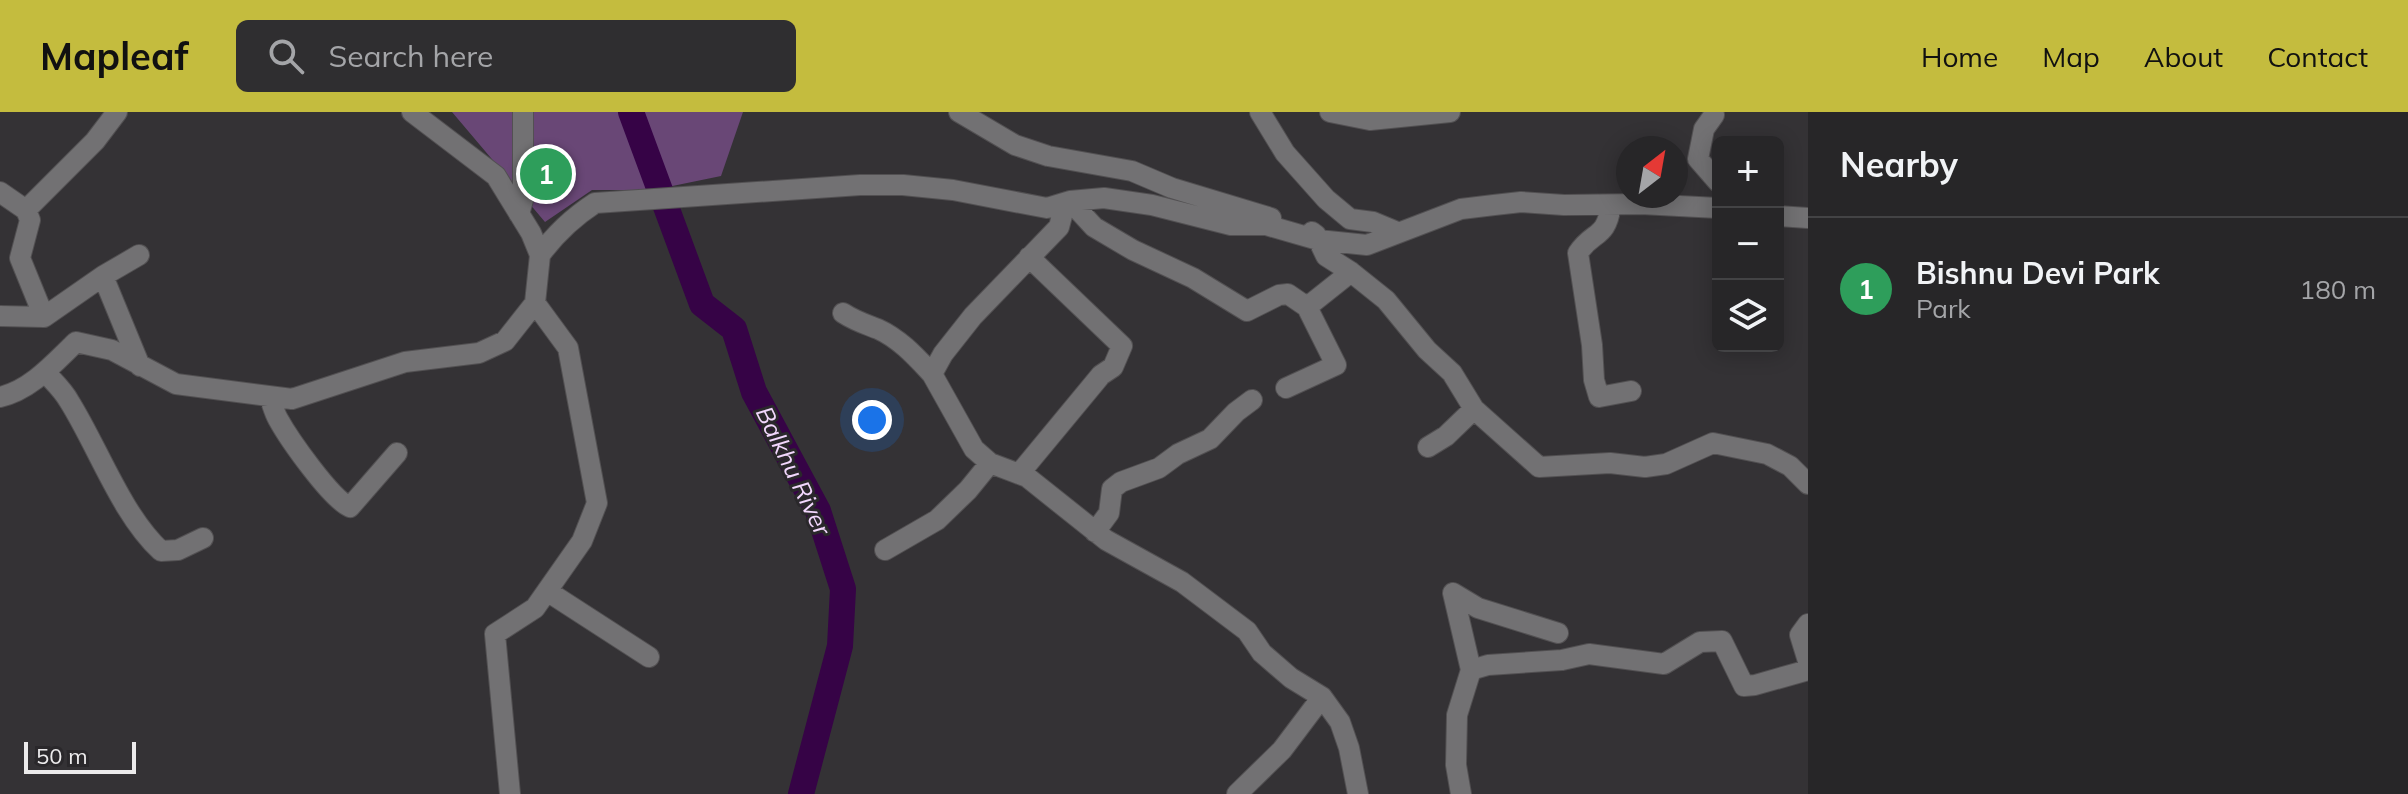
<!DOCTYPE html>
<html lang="en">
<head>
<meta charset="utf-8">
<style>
  :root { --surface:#272628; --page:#2f2e30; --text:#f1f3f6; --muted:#a4a5a8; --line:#434345; --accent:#c4bc3e }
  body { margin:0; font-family:Mulish,sans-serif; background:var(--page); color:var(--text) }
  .controls { position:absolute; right:24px; top:24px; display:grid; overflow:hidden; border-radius:12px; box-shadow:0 4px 20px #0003 }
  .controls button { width:72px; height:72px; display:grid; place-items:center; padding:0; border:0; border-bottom:2px solid var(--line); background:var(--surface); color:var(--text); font:40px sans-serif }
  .compass { position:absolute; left:1616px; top:24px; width:72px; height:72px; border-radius:50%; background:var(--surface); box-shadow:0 4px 20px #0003; rotate:31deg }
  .scale { position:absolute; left:24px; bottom:20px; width:112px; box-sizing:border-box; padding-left:8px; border:4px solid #ecebec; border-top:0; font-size:22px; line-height:28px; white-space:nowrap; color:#ecebec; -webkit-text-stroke:6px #2a282b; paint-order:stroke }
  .you { position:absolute; left:872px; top:308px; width:28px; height:28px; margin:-20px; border:6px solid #fff; border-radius:50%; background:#1a73e8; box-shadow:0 0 0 12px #1a73e833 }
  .badge { display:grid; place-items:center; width:52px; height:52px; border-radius:50%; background:var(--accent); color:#fff; font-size:26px; font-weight:700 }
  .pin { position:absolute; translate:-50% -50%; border:4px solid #fff; box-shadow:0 2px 8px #0006 }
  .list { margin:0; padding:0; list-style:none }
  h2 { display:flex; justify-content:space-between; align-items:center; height:104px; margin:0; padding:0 32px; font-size:34px }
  h2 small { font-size:26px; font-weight:400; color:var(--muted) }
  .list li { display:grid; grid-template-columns:52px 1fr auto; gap:24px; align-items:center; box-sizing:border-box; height:144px; padding:0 32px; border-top:2px solid var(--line) }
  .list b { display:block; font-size:30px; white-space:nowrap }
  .list p { margin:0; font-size:26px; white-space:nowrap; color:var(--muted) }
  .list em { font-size:26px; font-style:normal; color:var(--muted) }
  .icon { flex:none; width:44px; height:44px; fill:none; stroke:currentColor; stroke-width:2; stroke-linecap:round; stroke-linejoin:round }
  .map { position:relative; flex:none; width:1808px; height:682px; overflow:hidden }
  header { display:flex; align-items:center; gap:48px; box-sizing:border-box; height:112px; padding:0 40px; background:var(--accent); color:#111 }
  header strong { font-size:38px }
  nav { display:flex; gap:44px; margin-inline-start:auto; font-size:28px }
  .search { width:560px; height:72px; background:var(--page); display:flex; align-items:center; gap:20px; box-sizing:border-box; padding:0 28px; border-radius:12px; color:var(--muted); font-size:30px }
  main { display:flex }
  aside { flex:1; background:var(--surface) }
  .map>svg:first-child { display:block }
  .green { fill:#694776 }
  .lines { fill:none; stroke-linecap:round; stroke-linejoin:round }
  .river { stroke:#360346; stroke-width:26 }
  .minor-casing { stroke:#525052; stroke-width:22 }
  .minor { stroke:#727173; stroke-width:20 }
  .labels { text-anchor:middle; stroke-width:6; stroke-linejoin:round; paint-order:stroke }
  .water-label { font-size:24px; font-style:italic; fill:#f2d7fd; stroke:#2a282b }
</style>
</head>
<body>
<header>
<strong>Mapleaf</strong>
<div class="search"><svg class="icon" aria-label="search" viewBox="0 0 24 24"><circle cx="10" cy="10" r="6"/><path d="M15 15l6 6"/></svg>Search here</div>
<nav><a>Home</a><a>Map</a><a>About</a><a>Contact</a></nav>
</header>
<main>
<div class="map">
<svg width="1808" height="682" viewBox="0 0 1808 682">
  <rect width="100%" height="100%" fill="#343235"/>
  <path class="green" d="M 452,0 L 743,0 L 721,64 L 653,78 L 592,78 L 545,110 Z"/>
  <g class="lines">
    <path class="river" d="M 631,0 L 702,192 L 734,217 L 754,280 L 818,399 L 843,477 L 840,534 L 801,682"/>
    <defs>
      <path id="minor" d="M 959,0 L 1015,33 L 1048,44 L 1132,59 L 1172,76 L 1271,106
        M 1260,0 L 1285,41 L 1326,87 L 1350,107 L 1373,110 L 1397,120
        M 1330,0 L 1370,8 L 1450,0
        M 1714,3 L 1704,17 L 1698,47 L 1718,70
        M 0,80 L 26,98 L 30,108 L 20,146 L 44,205
        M 1070,89 L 1094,115 L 1133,138 L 1193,166 L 1247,199 L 1279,183 L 1288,182 L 1307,195 L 1336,253 L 1286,276
        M 1065,92 L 1059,115 L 973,204 L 943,242 L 932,262 L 974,337 L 990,351 L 1027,365 L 1106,428 L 1182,470 L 1247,519 L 1262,541 L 1291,566 L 1322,585 L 1340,610 L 1349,636 L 1358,682
        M 1611,93 C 1606,128 1593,118 1578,141 L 1592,233 L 1594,268 L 1599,285 L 1631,279
        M 26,98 L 95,29 L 117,0
        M 519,102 L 523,88 L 523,0
        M 1778,104 L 1808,106
        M 1312,120 L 1316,123 L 1326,144 L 1351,160 L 1386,188 L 1427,238 L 1452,261 L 1474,297 L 1539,355 L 1610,351 L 1645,355 L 1666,352 L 1713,331 L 1767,342 L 1790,354 L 1808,372
        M 139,143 L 103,164 L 140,254
        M 540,143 C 556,121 572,106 595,91 L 860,73 L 903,73 L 953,78 L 1047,96 L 1070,89 L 1104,86 L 1152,93 L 1231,113 L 1266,113 L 1318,128 L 1367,133 L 1461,97 L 1494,93 L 1521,90 L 1564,93 L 1641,92 L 1718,96
        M 1307,195 L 1351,160
        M 843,201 C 855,209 865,212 878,217 C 900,227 916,245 932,262
        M 0,204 L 44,205 L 103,164
        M 45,260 C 53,269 63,278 69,289 C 98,335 121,402 161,439 L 178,438 L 203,426
        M 269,284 C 272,291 274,300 278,307 C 289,327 331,387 350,395 L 397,341
        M 0,285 C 31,278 54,251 76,230 L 112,238 L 176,272 L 292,287 L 405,250 L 479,241 L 505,229 L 535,191 L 540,143 L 531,121 L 496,64 L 412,0
        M 1428,335 L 1446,324 L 1474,297
        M 1019,362 L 1101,263 L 1113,255 L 1122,234 L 1029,145
        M 1095,420 L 1109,401 L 1112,377 L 1121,370 L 1159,356 L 1178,342 L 1210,327 L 1236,300 L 1252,288
        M 885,438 L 937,408 L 968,378 L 990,351
        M 547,479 L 649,545
        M 1453,481 L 1471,558 L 1457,603 L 1456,653 L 1461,682
        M 1453,481 L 1478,496 L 1558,521
        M 1808,512 L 1800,523 L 1808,549
        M 1471,558 L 1488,553 L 1562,548 L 1589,542 L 1664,552 L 1700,530 L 1722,529 L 1744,574 L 1755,573 L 1808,558
        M 510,682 L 495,522 L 535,496 L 582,429 L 597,391 L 568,236 L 535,191
        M 1237,682 L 1282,638 L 1322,585"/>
    </defs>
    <use href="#minor" class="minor-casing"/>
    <use href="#minor" class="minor"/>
  </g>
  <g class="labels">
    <g class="water-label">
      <text transform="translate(793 359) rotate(64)" y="8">Balkhu River</text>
    </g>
  </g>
</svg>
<div class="controls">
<button>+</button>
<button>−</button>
<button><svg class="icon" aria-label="layers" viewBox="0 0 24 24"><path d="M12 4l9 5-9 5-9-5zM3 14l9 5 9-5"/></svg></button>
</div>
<svg class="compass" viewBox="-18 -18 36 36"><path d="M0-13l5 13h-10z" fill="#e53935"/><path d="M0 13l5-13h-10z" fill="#a4a5a8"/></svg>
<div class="scale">50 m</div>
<div class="you"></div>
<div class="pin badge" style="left:546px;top:62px;background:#2e9e5b">1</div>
</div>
<aside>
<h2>Nearby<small></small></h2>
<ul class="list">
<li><span class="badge" style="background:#2e9e5b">1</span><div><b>Bishnu Devi Park</b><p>Park</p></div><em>180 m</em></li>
</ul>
</aside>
</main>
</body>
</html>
